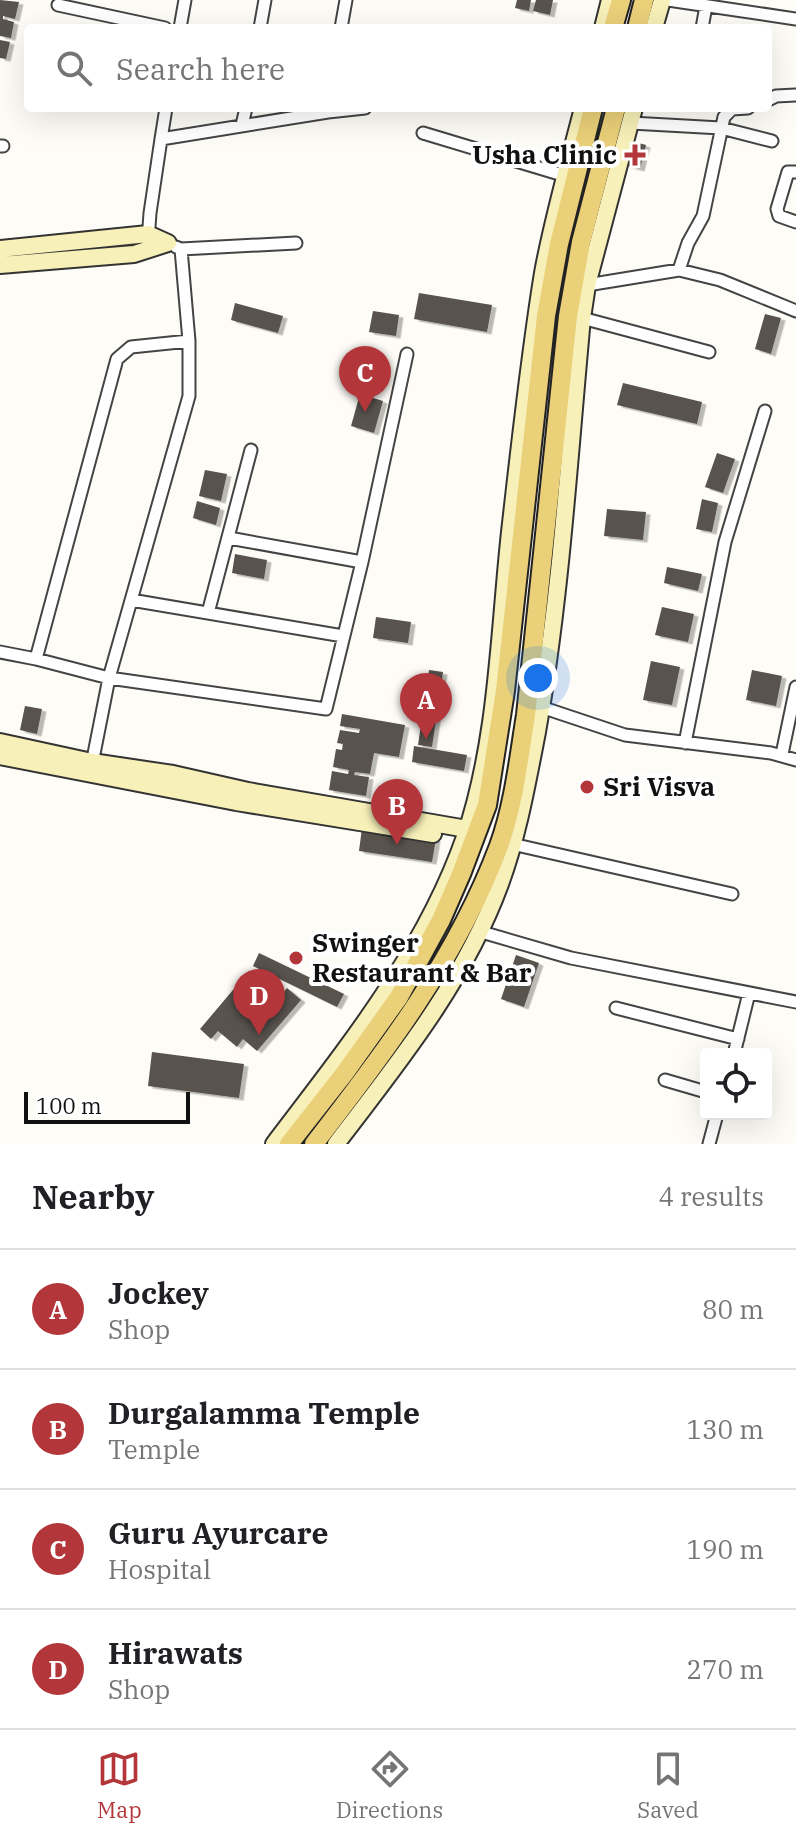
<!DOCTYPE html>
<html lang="en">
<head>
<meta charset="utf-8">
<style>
  :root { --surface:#fff; --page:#f2f2f2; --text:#202124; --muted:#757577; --line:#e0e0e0; --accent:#b3363b }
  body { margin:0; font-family:"IBM Plex Serif",serif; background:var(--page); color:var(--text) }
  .controls { position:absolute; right:24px; bottom:24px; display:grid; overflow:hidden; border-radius:8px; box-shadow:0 8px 32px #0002 }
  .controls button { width:72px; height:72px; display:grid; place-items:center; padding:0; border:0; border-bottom:2px solid var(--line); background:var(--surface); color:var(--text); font:40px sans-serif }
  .scale { position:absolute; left:24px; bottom:20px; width:166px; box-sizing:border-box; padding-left:8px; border:4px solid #111; border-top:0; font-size:22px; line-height:28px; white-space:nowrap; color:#111; -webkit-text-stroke:6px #fff; paint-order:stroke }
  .you { position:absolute; left:538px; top:678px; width:28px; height:28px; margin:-20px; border:6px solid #fff; border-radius:50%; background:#1a73e8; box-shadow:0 0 0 12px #1a73e833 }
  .badge { display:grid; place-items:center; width:52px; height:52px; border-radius:50%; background:var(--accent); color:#fff; font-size:26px; font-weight:700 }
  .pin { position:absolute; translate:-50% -66px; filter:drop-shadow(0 2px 4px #0008) }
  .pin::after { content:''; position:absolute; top:42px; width:28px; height:24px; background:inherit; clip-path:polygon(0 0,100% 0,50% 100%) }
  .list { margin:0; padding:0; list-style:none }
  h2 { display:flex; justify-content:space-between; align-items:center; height:104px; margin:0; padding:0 32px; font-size:34px }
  h2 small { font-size:26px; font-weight:400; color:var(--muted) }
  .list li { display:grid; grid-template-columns:52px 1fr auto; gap:24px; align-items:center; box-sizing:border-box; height:120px; padding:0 32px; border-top:2px solid var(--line) }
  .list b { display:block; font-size:30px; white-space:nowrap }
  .list p { margin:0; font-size:26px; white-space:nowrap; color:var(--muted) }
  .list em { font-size:26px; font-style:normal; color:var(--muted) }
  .icon { flex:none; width:44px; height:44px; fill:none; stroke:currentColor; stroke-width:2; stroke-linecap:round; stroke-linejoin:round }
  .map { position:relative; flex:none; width:796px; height:1144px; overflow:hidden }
  .search { position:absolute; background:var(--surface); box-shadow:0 8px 32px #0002; left:24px; right:24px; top:24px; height:88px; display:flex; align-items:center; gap:20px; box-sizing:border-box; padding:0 28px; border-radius:8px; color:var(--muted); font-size:30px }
  .sheet { height:584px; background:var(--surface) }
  nav { display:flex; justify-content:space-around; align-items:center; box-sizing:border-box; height:112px; border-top:2px solid var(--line); background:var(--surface); font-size:22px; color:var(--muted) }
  nav a { display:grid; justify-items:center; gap:4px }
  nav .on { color:var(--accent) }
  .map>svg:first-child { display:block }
  .building { fill:#58524e; filter:url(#shadow) }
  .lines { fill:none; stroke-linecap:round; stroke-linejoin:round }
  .street-casing { stroke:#444; stroke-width:15 }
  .secondary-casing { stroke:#333; stroke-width:20 }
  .primary-casing { stroke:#222; stroke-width:22 }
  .street { stroke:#fff; stroke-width:11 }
  .secondary { stroke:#f7f0b8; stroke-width:16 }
  .primary { stroke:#ead079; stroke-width:18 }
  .poi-dot { fill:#b3363b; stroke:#fff; stroke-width:3 }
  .labels { text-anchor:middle; stroke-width:8; stroke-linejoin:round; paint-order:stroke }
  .poi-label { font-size:26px; font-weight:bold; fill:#111; stroke:#fff; text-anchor:start }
</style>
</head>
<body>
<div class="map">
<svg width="796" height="1144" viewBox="0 0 796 1144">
  <defs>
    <filter id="shadow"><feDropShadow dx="4.5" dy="2.5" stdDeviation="0" flood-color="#0004"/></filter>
  </defs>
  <rect width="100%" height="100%" fill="#fefcf6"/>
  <path class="building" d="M 0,0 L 19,2 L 15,19 L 3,16 L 3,19 L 14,22 L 11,38 L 0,36 Z
    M 517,0 L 531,0 L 529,11 L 515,8 Z
    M 536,0 L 553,0 L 550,15 L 533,11 Z
    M 0,40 L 10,42 L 6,59 L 0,58 Z
    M 631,141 L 646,145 L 640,169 L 625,165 Z
    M 419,293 L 492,305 L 487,332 L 414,319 Z
    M 235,303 L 283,316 L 278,333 L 231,320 Z
    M 373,311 L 399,315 L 396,336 L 369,332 Z
    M 765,314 L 781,318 L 771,354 L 755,349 Z
    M 623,383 L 702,402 L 697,424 L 617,405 Z
    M 360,394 L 383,401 L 374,433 L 351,426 Z
    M 717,453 L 735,459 L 723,493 L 705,487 Z
    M 205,470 L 227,474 L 221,501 L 199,496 Z
    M 702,499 L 718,503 L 712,532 L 696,529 Z
    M 197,501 L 220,508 L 216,525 L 193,518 Z
    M 607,509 L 646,512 L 643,540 L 604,536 Z
    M 235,554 L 267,560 L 264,579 L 232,573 Z
    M 667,567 L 702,574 L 698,591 L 664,583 Z
    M 662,607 L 694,614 L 688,642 L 655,635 Z
    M 376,617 L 411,622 L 408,643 L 373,638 Z
    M 651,661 L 680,667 L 672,705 L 643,700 Z
    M 429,670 L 443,672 L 432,747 L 418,745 Z
    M 752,670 L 782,676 L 776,706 L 746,700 Z
    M 25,706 L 42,709 L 37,734 L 20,730 Z
    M 342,714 L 405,725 L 399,757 L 374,753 L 370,774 L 355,772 L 354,775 L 369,777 L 366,796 L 329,790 L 332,771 L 348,774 L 349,770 L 333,767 L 336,749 L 342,750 L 343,744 L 337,743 L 340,730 L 359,733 L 360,729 L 340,726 Z
    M 414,746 L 467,755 L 464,771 L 412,762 Z
    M 362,828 L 436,839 L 432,862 L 359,851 Z
    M 259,953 L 344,994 L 337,1007 L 253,966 Z
    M 516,955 L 539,963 L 524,1007 L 501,999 Z
    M 249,971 L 280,997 L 287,988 L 301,1000 L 257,1051 L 243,1039 L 237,1047 L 218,1031 L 211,1039 L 200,1029 Z
    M 152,1052 L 244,1064 L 239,1098 L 148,1086 Z"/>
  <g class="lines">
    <defs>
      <path id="street" d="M 668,0 L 796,19
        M 58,5 L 165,28
        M 180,28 L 185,0
        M 260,28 L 265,0
        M 341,28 L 346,0
        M 702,28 L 706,6
        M 768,100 L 776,96 L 796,95
        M 328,112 L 365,108
        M 631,123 L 721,128 L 772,141
        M 242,125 L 246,108
        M 423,133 L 566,176
        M 161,139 L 166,108
        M 0,146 L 3,146
        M 796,172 L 788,172 L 777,209 L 779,216 L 796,222
        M 148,241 L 150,213 L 161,139 L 328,112 L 329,108
        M 176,247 L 181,249 L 296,243
        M 181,249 L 189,341 L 189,396 L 109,678 L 326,709 L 362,562 L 407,354
        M 679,270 L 688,243 L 703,216 L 724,117 L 732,109 L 748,108
        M 587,285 L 679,270 L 720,280 L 796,311
        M 582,318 L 709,352
        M 229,538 L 362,562
        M 131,600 L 343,636
        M 208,613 L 251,450
        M 0,652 L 36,659
        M 541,707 L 625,735 L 771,753 L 796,760
        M 685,743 L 725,542 L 765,411
        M 782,754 L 796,687
        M 91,769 L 109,678 L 36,659 L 117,359 L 131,347 L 189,341
        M 512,844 L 732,894
        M 478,931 L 571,958 L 796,1002
        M 616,1008 L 738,1039
        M 734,1054 L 749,993
        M 665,1080 L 706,1092
        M 709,1144 L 717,1114"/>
      <path id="secondary" d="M 603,28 L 610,0
        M 654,28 L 662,0
        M 0,249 L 148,234 L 168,243 L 134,254 L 0,265
        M 0,742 L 92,762 L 173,774 L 248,791 L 467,829 L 473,832
        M 0,756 L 236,802 L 433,834
        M 274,1144 C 346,1049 425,952 465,837 C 498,739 499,633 510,532 C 520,445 529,359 543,273 C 553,218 569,163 583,108
        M 336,1144 C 398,1063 464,982 500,884 C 518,835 527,783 537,732 C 561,595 569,456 582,318 L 587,285 L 634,108"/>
      <path id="primary" d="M 613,28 L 621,0
        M 637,28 L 644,0
        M 289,1144 L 344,1074 L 399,997 L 441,920 L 461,874 L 487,805 L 505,691 L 546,316 L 559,244 L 593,108
        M 314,1144 C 386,1051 457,958 499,846 C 514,805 519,758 526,715 L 568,316 L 581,242 L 616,108"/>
    </defs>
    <use href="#street" class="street-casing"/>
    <use href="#secondary" class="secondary-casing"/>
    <use href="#primary" class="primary-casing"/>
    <use href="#street" class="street"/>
    <use href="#secondary" class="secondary"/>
    <use href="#primary" class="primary"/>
  </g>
  <g class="poi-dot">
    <path d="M631 143h8v8h8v8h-8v8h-8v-8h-8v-8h8z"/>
    <circle cx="587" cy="787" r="8"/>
    <circle cx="296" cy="958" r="8"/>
  </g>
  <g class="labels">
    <g class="poi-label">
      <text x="617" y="164" text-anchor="end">Usha Clinic</text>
      <text x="603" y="796">Sri Visva</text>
      <text x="312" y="952">Swinger<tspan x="312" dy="30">Restaurant &amp; Bar</tspan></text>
    </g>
  </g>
</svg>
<div class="controls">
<button><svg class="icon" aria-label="locate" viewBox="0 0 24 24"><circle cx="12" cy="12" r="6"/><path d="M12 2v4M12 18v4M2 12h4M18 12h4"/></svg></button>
</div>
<div class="scale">100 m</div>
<div class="you"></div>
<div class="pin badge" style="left:426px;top:739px">A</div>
<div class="pin badge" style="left:397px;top:845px">B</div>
<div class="pin badge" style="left:365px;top:412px">C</div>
<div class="pin badge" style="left:259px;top:1035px">D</div>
<div class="search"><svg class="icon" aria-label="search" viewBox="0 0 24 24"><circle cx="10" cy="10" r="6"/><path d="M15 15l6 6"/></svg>Search here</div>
</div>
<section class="sheet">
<h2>Nearby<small>4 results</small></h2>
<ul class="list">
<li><span class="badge">A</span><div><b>Jockey</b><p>Shop</p></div><em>80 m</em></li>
<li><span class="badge">B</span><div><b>Durgalamma Temple</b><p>Temple</p></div><em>130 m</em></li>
<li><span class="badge">C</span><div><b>Guru Ayurcare</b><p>Hospital</p></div><em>190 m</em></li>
<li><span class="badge">D</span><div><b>Hirawats</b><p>Shop</p></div><em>270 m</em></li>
</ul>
</section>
<nav>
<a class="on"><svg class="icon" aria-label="map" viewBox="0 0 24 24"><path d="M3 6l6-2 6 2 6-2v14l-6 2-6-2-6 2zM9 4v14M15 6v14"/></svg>Map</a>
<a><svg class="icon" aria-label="directions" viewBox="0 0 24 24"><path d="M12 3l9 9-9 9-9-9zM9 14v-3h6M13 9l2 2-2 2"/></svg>Directions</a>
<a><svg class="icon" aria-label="saved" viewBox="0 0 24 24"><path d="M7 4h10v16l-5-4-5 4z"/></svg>Saved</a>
</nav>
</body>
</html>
